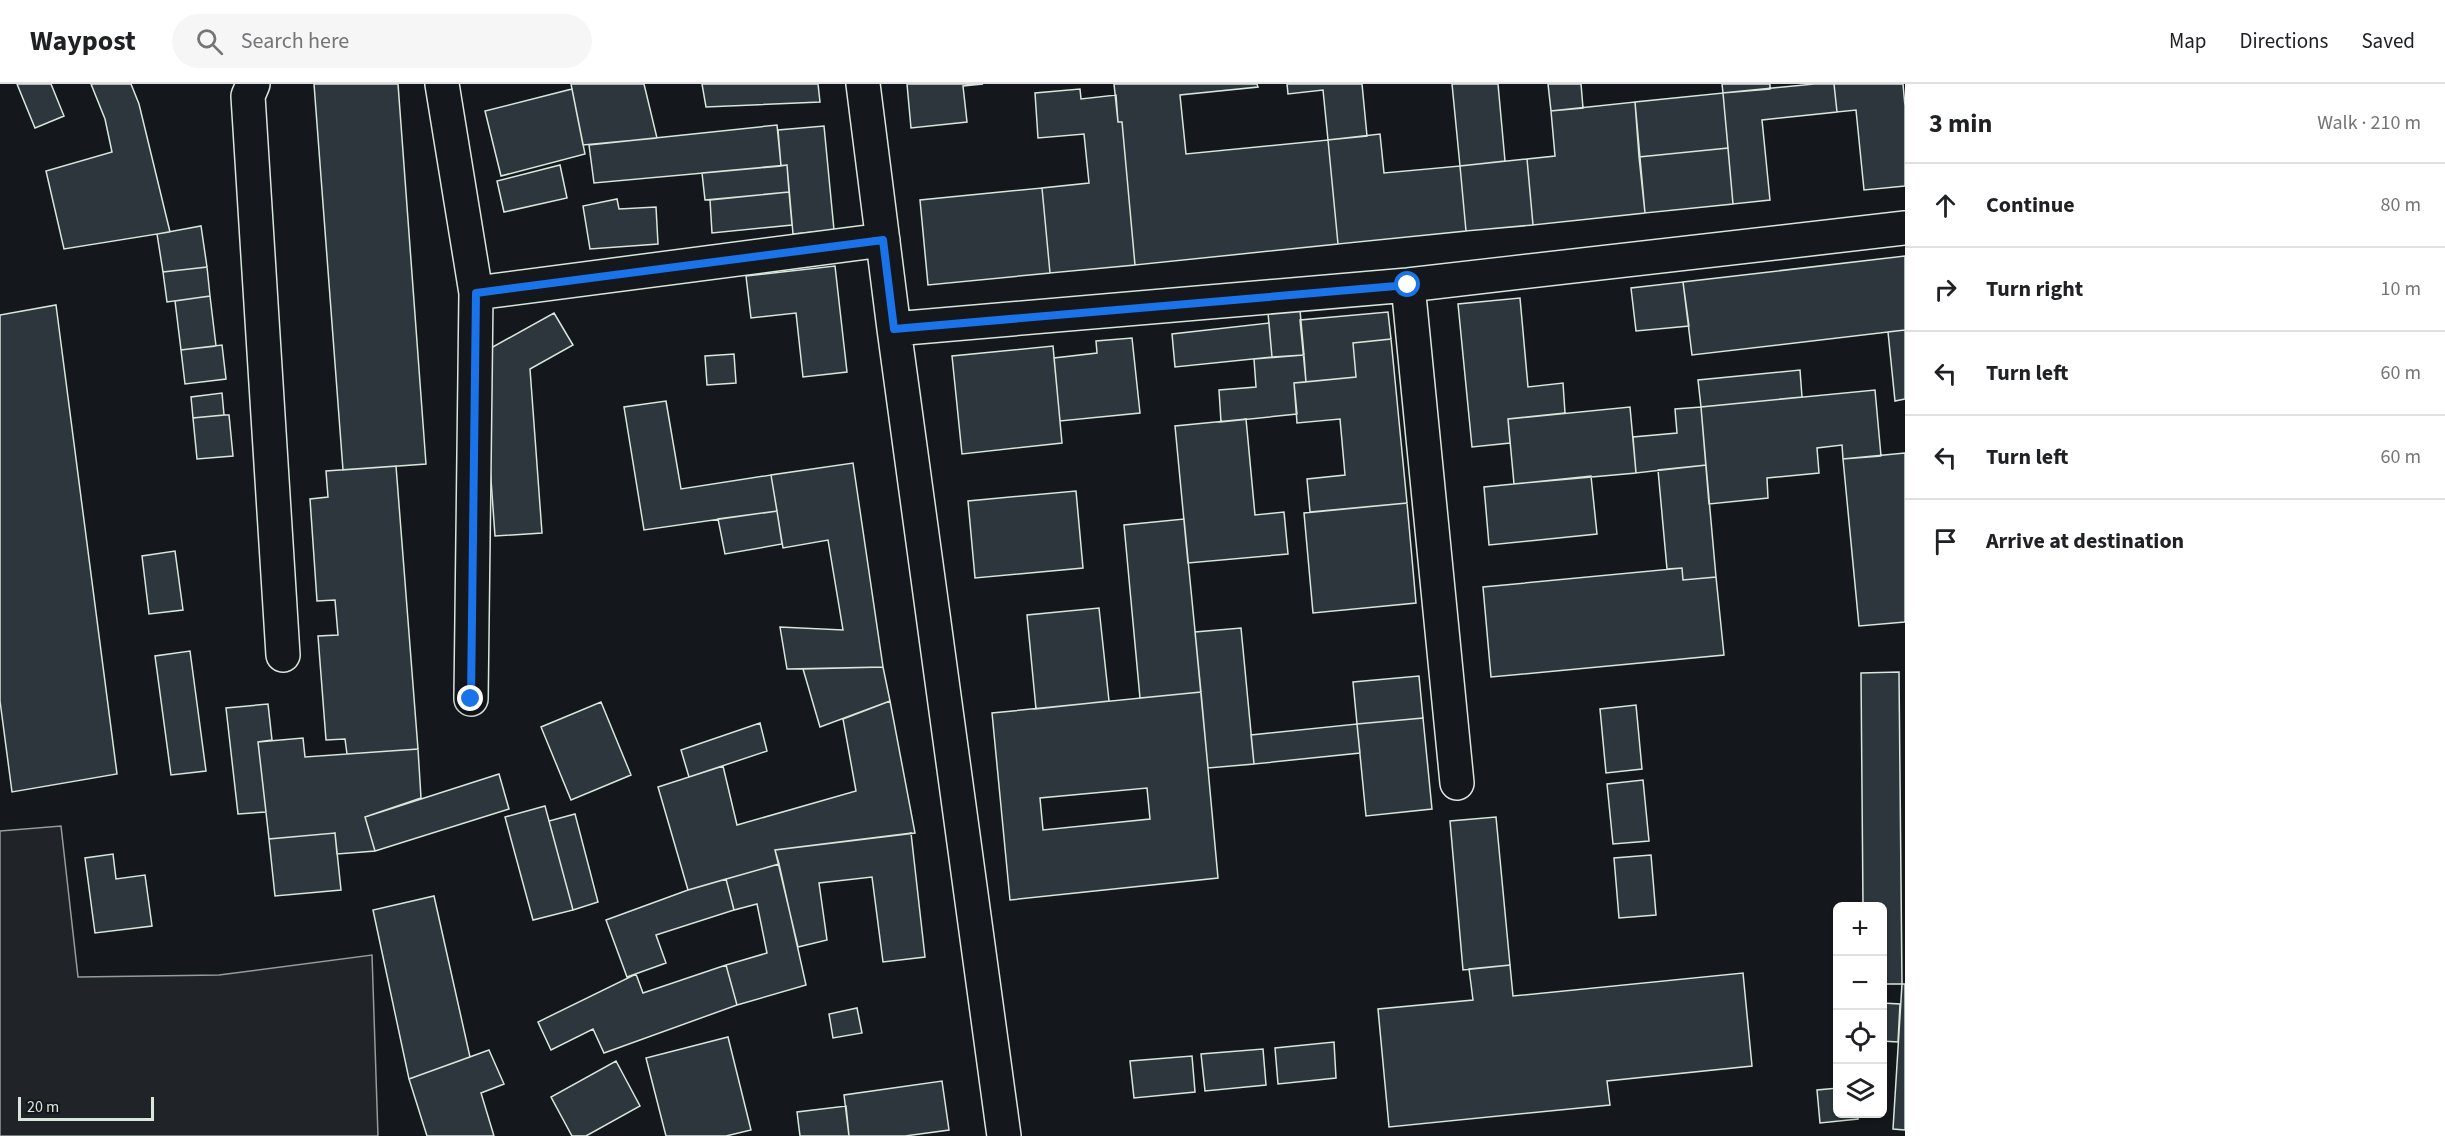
<!DOCTYPE html>
<html lang="en">
<head>
<meta charset="utf-8">
<style>
  :root { --surface:#fff; --page:#f6f6f6; --text:#202124; --muted:#757577; --line:#e0e0e0 }
  body { margin:0; font-family:"Source Sans 3",sans-serif; background:var(--page); color:var(--text) }
  .controls { position:absolute; right:18px; bottom:18px; display:grid; overflow:hidden; border-radius:9px; box-shadow:0 2px 4px #0004 }
  .controls button { width:54px; height:54px; display:grid; place-items:center; padding:0; border:0; border-bottom:2px solid var(--line); background:var(--surface); color:var(--text); font:30px sans-serif }
  .scale { position:absolute; left:18px; bottom:15px; width:136px; box-sizing:border-box; padding-left:6px; border:3px solid #d8e6dc; border-top:0; font-size:16px; line-height:21px; white-space:nowrap; color:#d8e6dc; -webkit-text-stroke:4px #14181c; paint-order:stroke }
  .stop { position:absolute; width:18px; height:18px; margin:-14px; border:4px solid #1a73e8; border-radius:50%; background:#fff }
  .stop.end { background:#1a73e8; border-color:#fff; box-shadow:0 2px 6px #0008 }
  .list { margin:0; padding:0; list-style:none }
  h2 { display:flex; justify-content:space-between; align-items:center; height:78px; margin:0; padding:0 24px; font-size:26px }
  h2 small { font-size:20px; font-weight:400; color:var(--muted) }
  .list li { display:grid; grid-template-columns:39px 1fr auto; gap:18px; align-items:center; box-sizing:border-box; height:84px; padding:0 24px; border-top:2px solid var(--line) }
  .list b { display:block; font-size:22px; white-space:nowrap }
  .list em { font-size:20px; font-style:normal; color:var(--muted) }
  .icon { flex:none; width:33px; height:33px; fill:none; stroke:currentColor; stroke-width:2; stroke-linecap:round; stroke-linejoin:round }
  .map { position:relative; flex:none; width:1905px; height:1052px; overflow:hidden }
  header { display:flex; align-items:center; gap:36px; box-sizing:border-box; height:84px; padding:0 30px; background:var(--surface); border-bottom:2px solid var(--line) }
  header strong { font-size:28px }
  nav { display:flex; gap:33px; margin-inline-start:auto; font-size:21px }
  .search { width:420px; height:54px; background:var(--page); display:flex; align-items:center; gap:15px; box-sizing:border-box; padding:0 21px; border-radius:33px; color:var(--muted); font-size:22px }
  main { display:flex }
  aside { flex:1; background:var(--surface) }
  .map>svg:first-child { display:block }
  .green { fill:#202428; stroke:#939e99; stroke-width:1.5 }
  .building { fill:#2c363c; stroke:#d8e6dc; stroke-width:1.5; fill-rule:evenodd }
  .lines { fill:none; stroke-linecap:round; stroke-linejoin:round }
  .minor-casing { stroke:#d8e6dc; stroke-width:36 }
  .minor { stroke:#14181c; stroke-width:33 }
  .route { stroke:#1a73e8; stroke-width:8 }
</style>
</head>
<body>
<header>
<strong>Waypost</strong>
<div class="search"><svg class="icon" aria-label="search" viewBox="0 0 24 24"><circle cx="10" cy="10" r="6"/><path d="M15 15l6 6"/></svg>Search here</div>
<nav><a>Map</a><a>Directions</a><a>Saved</a></nav>
</header>
<main>
<div class="map">
<svg width="1905" height="1052" viewBox="0 0 1905 1052">
  <rect width="100%" height="100%" fill="#14181c"/>
  <path class="green" d="M 61,742 L 78,893 L 219,891 L 372,871 L 378,1052 L 0,1052 L 0,747 Z"/>
  <path class="building" d="M 17,0 L 51,0 L 64,32 L 35,44 Z
    M 91,0 L 131,0 L 139,20 L 170,148 L 64,165 L 46,87 L 112,68 L 105,35 Z
    M 314,0 L 398,0 L 426,380 L 343,386 Z
    M 571,0 L 644,0 L 657,54 L 583,61 Z
    M 702,0 L 818,0 L 820,18 L 706,23 Z
    M 907,0 L 983,0 L 963,2 L 967,38 L 911,44 Z
    M 1114,0 L 1257,0 L 1258,3 L 1180,11 L 1186,70 L 1328,56 L 1338,160 L 1135,181 L 1122,38 L 1118,38 Z
    M 1287,0 L 1362,0 L 1367,52 L 1328,56 L 1323,6 L 1288,10 Z
    M 1452,0 L 1498,0 L 1505,77 L 1460,82 Z
    M 1548,0 L 1581,0 L 1583,24 L 1551,27 Z
    M 1722,0 L 1770,0 L 1770,5 L 1723,9 Z
    M 1814,0 L 1834,0 L 1837,28 L 1762,36 L 1770,116 L 1733,120 L 1723,9 Z
    M 1834,0 L 1903,0 L 1905,22 L 1905,102 L 1864,106 L 1856,26 L 1837,28 Z
    M 572,5 L 585,70 L 501,92 L 485,27 Z
    M 1080,5 L 1081,15 L 1116,11 L 1118,38 L 1122,38 L 1135,181 L 1050,189 L 1042,104 L 1089,99 L 1084,50 L 1038,54 L 1035,9 Z
    M 1723,9 L 1728,64 L 1639,73 L 1635,18 Z
    M 1635,18 L 1645,129 L 1533,141 L 1527,75 L 1555,72 L 1551,27 Z
    M 777,41 L 781,82 L 594,99 L 589,61 Z
    M 824,42 L 834,146 L 793,150 L 787,81 L 781,82 L 778,46 Z
    M 1380,50 L 1384,89 L 1460,82 L 1466,147 L 1338,160 L 1328,56 Z
    M 1728,64 L 1733,120 L 1645,129 L 1639,73 Z
    M 1527,75 L 1533,141 L 1466,147 L 1460,82 Z
    M 560,81 L 567,114 L 504,128 L 497,97 Z
    M 787,81 L 789,108 L 705,116 L 702,89 Z
    M 1042,104 L 1050,189 L 928,201 L 920,116 Z
    M 789,108 L 792,141 L 712,149 L 710,116 Z
    M 617,115 L 619,125 L 656,123 L 658,160 L 590,165 L 583,122 Z
    M 201,142 L 207,183 L 163,188 L 157,150 Z
    M 1905,172 L 1905,246 L 1692,271 L 1683,198 Z
    M 835,182 L 847,288 L 803,293 L 796,229 L 751,234 L 746,192 Z
    M 207,183 L 210,212 L 167,218 L 163,188 Z
    M 1683,198 L 1689,242 L 1636,247 L 1631,204 Z
    M 210,212 L 216,262 L 181,266 L 175,217 Z
    M 1520,214 L 1528,303 L 1563,299 L 1565,329 L 1508,335 L 1510,359 L 1472,363 L 1458,220 Z
    M 1299,215 L 1304,271 L 1272,273 L 1267,218 Z
    M 56,221 L 117,690 L 12,708 L 0,617 L 0,231 Z
    M 1388,228 L 1391,255 L 1353,259 L 1356,293 L 1306,298 L 1300,236 Z
    M 554,229 L 573,261 L 530,285 L 542,449 L 495,452 L 482,269 Z
    M 1269,239 L 1272,273 L 1175,283 L 1172,250 Z
    M 1905,246 L 1905,315 L 1895,317 L 1888,248 Z
    M 1132,254 L 1140,329 L 1060,337 L 1054,274 L 1097,269 L 1096,257 Z
    M 1391,255 L 1407,419 L 1310,428 L 1307,395 L 1345,391 L 1340,335 L 1297,339 L 1294,299 L 1356,293 L 1353,259 Z
    M 222,261 L 226,295 L 185,300 L 181,266 Z
    M 1053,262 L 1062,359 L 962,370 L 952,272 Z
    M 734,270 L 736,299 L 707,301 L 705,272 Z
    M 1304,271 L 1306,298 L 1294,299 L 1297,330 L 1221,338 L 1219,306 L 1256,303 L 1254,275 Z
    M 1800,286 L 1802,313 L 1701,323 L 1698,296 Z
    M 1875,306 L 1881,372 L 1843,375 L 1842,361 L 1817,364 L 1819,389 L 1767,394 L 1768,414 L 1709,420 L 1701,323 Z
    M 222,309 L 224,331 L 193,334 L 191,313 Z
    M 666,317 L 681,405 L 771,391 L 777,427 L 644,446 L 624,323 Z
    M 1630,323 L 1636,389 L 1514,400 L 1508,335 Z
    M 1701,323 L 1706,381 L 1636,389 L 1633,353 L 1677,349 L 1675,325 Z
    M 224,331 L 229,331 L 233,372 L 197,375 L 193,334 Z
    M 1246,335 L 1255,431 L 1284,428 L 1288,470 L 1188,479 L 1175,342 Z
    M 1905,369 L 1905,538 L 1859,542 L 1843,375 Z
    M 853,379 L 883,583 L 787,585 L 780,543 L 843,546 L 828,456 L 783,464 L 771,391 Z
    M 1706,381 L 1716,493 L 1683,496 L 1682,484 L 1667,485 L 1658,386 Z
    M 396,382 L 418,665 L 347,670 L 345,655 L 326,656 L 318,552 L 338,551 L 335,516 L 317,517 L 310,415 L 328,413 L 326,387 Z
    M 1591,392 L 1597,450 L 1489,461 L 1484,403 Z
    M 1076,407 L 1083,484 L 975,494 L 968,417 Z
    M 1407,419 L 1416,519 L 1313,529 L 1304,429 Z
    M 777,427 L 782,460 L 725,470 L 718,435 Z
    M 1184,435 L 1201,608 L 1140,614 L 1124,441 Z
    M 175,467 L 183,526 L 149,530 L 142,472 Z
    M 1682,484 L 1683,496 L 1716,493 L 1724,571 L 1491,593 L 1483,503 Z
    M 1099,524 L 1109,617 L 1036,625 L 1027,531 Z
    M 1241,544 L 1254,680 L 1208,684 L 1195,548 Z
    M 190,567 L 206,687 L 171,691 L 155,572 Z
    M 883,583 L 890,617 L 820,643 L 803,585 Z
    M 1899,588 L 1902,900 L 1882,900 L 1882,822 L 1863,822 L 1861,589 Z
    M 1419,592 L 1423,634 L 1357,640 L 1353,598 Z
    M 1201,608 L 1218,794 L 1010,816 L 992,629 ZM 1147,704 L 1150,735 L 1043,746 L 1040,714 Z
    M 890,617 L 915,749 L 775,766 L 779,780 L 688,806 L 658,703 L 723,682 L 737,741 L 856,707 L 843,635 Z
    M 601,618 L 631,691 L 571,716 L 541,643 Z
    M 268,620 L 272,656 L 258,658 L 266,728 L 238,730 L 226,624 Z
    M 1636,621 L 1642,685 L 1606,689 L 1600,625 Z
    M 1423,634 L 1432,725 L 1366,732 L 1357,640 Z
    M 760,639 L 767,667 L 689,693 L 681,666 Z
    M 1357,640 L 1360,669 L 1254,680 L 1251,651 Z
    M 303,654 L 305,673 L 418,665 L 421,714 L 365,733 L 375,767 L 337,770 L 335,749 L 269,755 L 258,658 Z
    M 499,690 L 509,725 L 375,767 L 365,733 Z
    M 1643,696 L 1649,757 L 1613,760 L 1607,700 Z
    M 545,722 L 573,826 L 533,836 L 505,733 Z
    M 575,730 L 598,818 L 573,826 L 549,737 Z
    M 1496,733 L 1510,881 L 1463,886 L 1450,737 Z
    M 335,749 L 341,806 L 275,812 L 269,755 Z
    M 911,749 L 925,873 L 883,878 L 872,793 L 819,799 L 827,856 L 798,863 L 775,766 Z
    M 113,770 L 116,795 L 145,791 L 152,842 L 95,849 L 85,774 Z
    M 1651,771 L 1656,831 L 1619,834 L 1614,774 Z
    M 779,780 L 806,901 L 737,921 L 726,881 L 767,869 L 757,820 L 734,826 L 726,795 Z
    M 726,795 L 734,826 L 656,851 L 666,879 L 627,893 L 606,836 L 688,806 Z
    M 434,812 L 470,973 L 409,995 L 373,826 Z
    M 726,881 L 737,921 L 604,969 L 593,945 L 551,966 L 538,938 L 636,890 L 643,909 Z
    M 1510,881 L 1513,912 L 1743,889 L 1752,982 L 1607,997 L 1610,1021 L 1389,1043 L 1378,925 L 1473,916 L 1469,885 Z
    M 1902,900 L 1905,900 L 1905,1046 L 1893,1045 Z
    M 1882,919 L 1900,920 L 1898,958 L 1882,957 Z
    M 857,924 L 862,949 L 833,954 L 829,930 Z
    M 728,953 L 751,1046 L 726,1052 L 666,1052 L 646,974 Z
    M 1334,958 L 1336,994 L 1278,1000 L 1275,964 Z
    M 1263,965 L 1266,1001 L 1205,1007 L 1201,970 Z
    M 489,966 L 504,1000 L 481,1009 L 494,1052 L 427,1052 L 409,995 Z
    M 1192,972 L 1195,1008 L 1134,1014 L 1130,977 Z
    M 616,977 L 640,1022 L 586,1052 L 572,1052 L 551,1013 Z
    M 942,997 L 949,1046 L 905,1052 L 849,1052 L 844,1011 Z
    M 1838,1004 L 1838,1030 L 1857,1030 L 1858,1035 L 1820,1039 L 1817,1006 Z
    M 846,1022 L 849,1052 L 800,1052 L 797,1028 Z"/>
  <g class="lines">
    <defs>
      <path id="minor" d="M 253,0 L 248,12 L 283,571
        M 442,0 L 476,209 L 883,156
        M 863,0 L 894,245 L 1004,1052
        M 1408,201 L 1457,699
        M 894,245 L 1408,201 L 1905,144
        M 471,615 L 476,209"/>
    </defs>
    <use href="#minor" class="minor-casing"/>
    <use href="#minor" class="minor"/>
  </g>
  <g class="lines">
    <path class="route" d="M 471,615 L 476,209 L 883,156 L 894,245 L 1408,201"/>
  </g>
</svg>
<div class="controls">
<button>+</button>
<button>−</button>
<button><svg class="icon" aria-label="locate" viewBox="0 0 24 24"><circle cx="12" cy="12" r="6"/><path d="M12 2v4M12 18v4M2 12h4M18 12h4"/></svg></button>
<button><svg class="icon" aria-label="layers" viewBox="0 0 24 24"><path d="M12 4l9 5-9 5-9-5zM3 14l9 5 9-5"/></svg></button>
</div>
<div class="scale">20 m</div>
<div class="stop" style="left:1408px;top:201px"></div>
<div class="stop end" style="left:471px;top:615px"></div>
</div>
<aside>
<h2>3 min<small>Walk · 210 m</small></h2>
<ul class="list">
<li><svg class="icon" aria-label="ahead" viewBox="0 0 24 24"><path d="M12 20V5M6 11l6-6 6 6"/></svg><div><b>Continue</b></div><em>80 m</em></li>
<li><svg class="icon" aria-label="right" viewBox="0 0 24 24"><path d="M7 20v-9h11M14 6l5 5-5 5"/></svg><div><b>Turn right</b></div><em>10 m</em></li>
<li><svg class="icon" aria-label="left" viewBox="0 0 24 24"><path d="M17 20v-9H6M10 6l-5 5 5 5"/></svg><div><b>Turn left</b></div><em>60 m</em></li>
<li><svg class="icon" aria-label="left" viewBox="0 0 24 24"><path d="M17 20v-9H6M10 6l-5 5 5 5"/></svg><div><b>Turn left</b></div><em>60 m</em></li>
<li><svg class="icon" aria-label="arrive" viewBox="0 0 24 24"><path d="M6 21V4h12l-3 4 3 4H6"/></svg><div><b>Arrive at destination</b></div></li>
</ul>
</aside>
</main>
</body>
</html>
